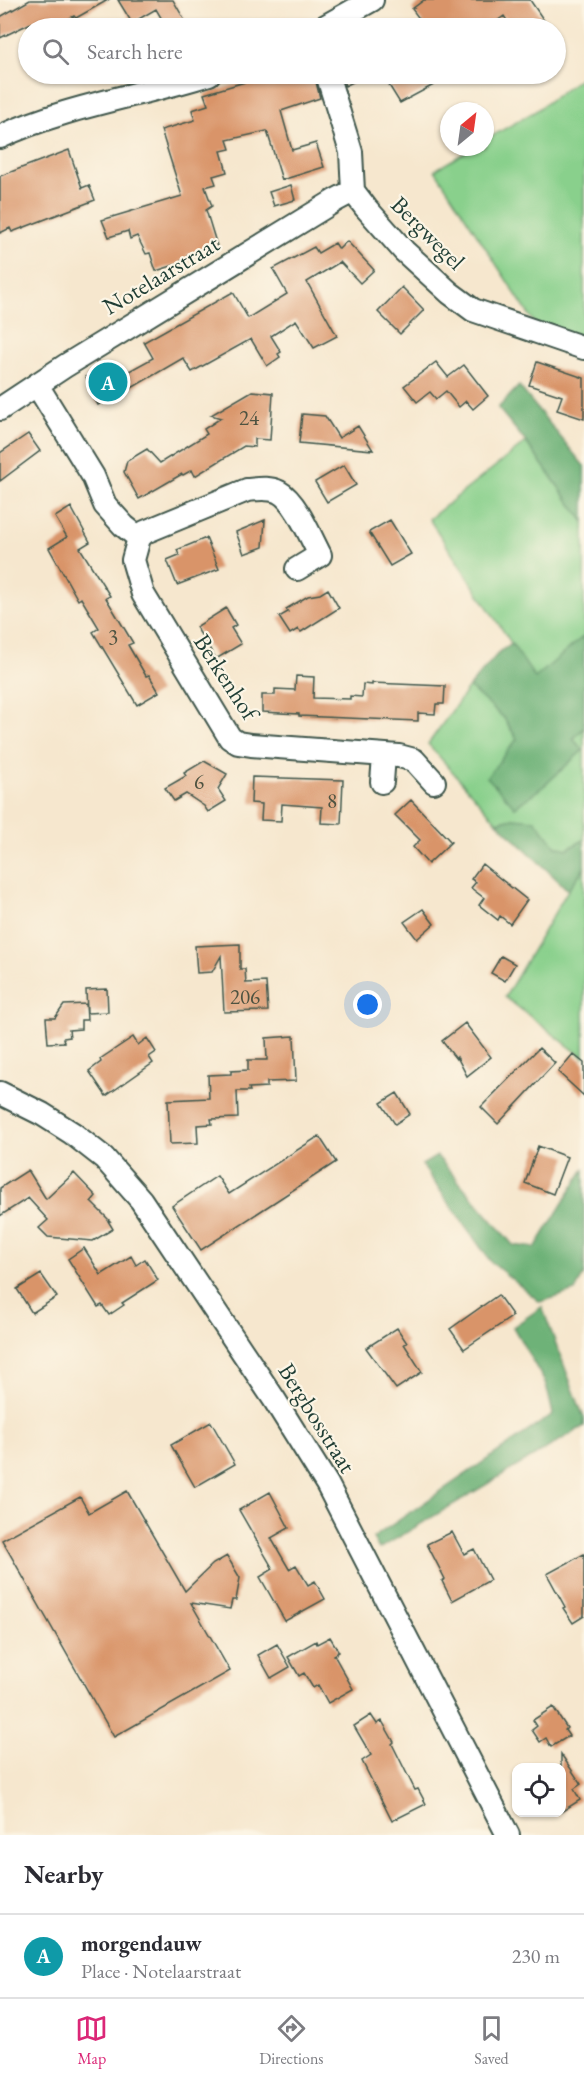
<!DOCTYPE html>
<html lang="en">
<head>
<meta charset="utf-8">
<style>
  :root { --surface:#fff; --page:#f7f7f7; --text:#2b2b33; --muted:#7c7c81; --line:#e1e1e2; --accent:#db2777 }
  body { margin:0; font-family:"EB Garamond",serif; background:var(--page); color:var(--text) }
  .controls { position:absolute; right:18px; bottom:18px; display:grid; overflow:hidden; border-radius:12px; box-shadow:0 2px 4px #0004 }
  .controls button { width:54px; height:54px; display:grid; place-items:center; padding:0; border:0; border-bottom:2px solid var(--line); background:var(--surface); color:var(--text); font:30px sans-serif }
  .compass { position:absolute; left:440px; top:102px; width:54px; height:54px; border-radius:50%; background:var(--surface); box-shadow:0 2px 4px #0004; rotate:29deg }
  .you { position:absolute; left:368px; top:1005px; width:21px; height:21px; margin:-15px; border:4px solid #fff; border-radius:50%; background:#1a73e8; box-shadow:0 0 0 9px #1a73e833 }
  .badge { display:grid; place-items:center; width:39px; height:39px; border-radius:50%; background:var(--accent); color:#fff; font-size:20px; font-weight:700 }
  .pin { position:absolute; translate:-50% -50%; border:3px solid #fff; box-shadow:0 2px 6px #0006 }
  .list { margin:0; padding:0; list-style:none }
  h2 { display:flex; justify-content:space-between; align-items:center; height:78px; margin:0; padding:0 24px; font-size:26px }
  h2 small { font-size:20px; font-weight:400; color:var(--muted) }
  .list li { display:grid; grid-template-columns:39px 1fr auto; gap:18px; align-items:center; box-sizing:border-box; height:84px; padding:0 24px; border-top:2px solid var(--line) }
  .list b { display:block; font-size:22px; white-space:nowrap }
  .list p { margin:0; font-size:20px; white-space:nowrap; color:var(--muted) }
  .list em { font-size:20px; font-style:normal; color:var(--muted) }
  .icon { flex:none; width:33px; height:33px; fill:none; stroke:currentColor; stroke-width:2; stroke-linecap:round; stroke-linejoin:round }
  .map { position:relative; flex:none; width:584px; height:1835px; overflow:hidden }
  .search { position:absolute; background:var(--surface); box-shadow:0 2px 4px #0004; left:18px; right:18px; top:18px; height:66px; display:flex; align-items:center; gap:15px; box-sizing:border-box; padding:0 21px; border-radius:33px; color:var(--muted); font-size:22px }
  .sheet { height:162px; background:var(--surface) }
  nav { display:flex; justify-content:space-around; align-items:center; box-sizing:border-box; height:84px; border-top:2px solid var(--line); background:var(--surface); font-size:16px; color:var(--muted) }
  nav a { display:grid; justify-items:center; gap:3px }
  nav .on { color:var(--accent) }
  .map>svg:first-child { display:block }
  .green { fill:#89d08c; stroke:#548660; stroke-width:1.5 }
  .forest { fill:#6eb278; stroke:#467856; stroke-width:1.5 }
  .building { fill:#d99469 }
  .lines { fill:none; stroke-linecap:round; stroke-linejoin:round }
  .minor-casing { stroke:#3f564b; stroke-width:26 }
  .minor { stroke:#fff; stroke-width:22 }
  .labels { text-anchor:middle; stroke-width:4.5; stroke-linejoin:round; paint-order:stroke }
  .number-label { font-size:21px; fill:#4e5341 }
  .street-label { font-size:24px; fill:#1f3d34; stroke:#fcf5e5 }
</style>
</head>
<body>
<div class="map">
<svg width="584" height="1835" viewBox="0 0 584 1835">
  <rect width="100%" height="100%" fill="#fcf5e5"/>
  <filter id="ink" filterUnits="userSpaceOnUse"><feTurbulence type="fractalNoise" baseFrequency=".0167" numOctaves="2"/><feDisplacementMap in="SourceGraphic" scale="12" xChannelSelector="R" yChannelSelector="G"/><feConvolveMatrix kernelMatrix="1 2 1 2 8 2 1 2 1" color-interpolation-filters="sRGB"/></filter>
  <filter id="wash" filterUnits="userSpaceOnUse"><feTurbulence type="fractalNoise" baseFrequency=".008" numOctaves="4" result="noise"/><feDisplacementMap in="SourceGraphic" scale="24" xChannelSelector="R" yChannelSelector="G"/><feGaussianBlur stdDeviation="1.35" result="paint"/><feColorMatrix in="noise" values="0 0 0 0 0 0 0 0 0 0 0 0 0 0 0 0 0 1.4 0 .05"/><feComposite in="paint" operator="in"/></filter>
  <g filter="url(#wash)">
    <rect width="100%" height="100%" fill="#f6e7ce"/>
    <path class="green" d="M 584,75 L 584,340 L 535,324 L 435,170 L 474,147 L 485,147 L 485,140 L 534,112 Z
      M 526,442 L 584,522 L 584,636 L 535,679 L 429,519 Z
      M 469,687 L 504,718 L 517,739 L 515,807 L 545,785 L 583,750 L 573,739 L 584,728 L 584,840 L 567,849 L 556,846 L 548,837 L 513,818 L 497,822 L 428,744 Z
      M 584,868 L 584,1058 L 505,997 L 568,890 Z"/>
    <path class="forest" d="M 519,386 L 584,466 L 584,522 L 526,442 L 498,408 Z
      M 584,636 L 584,728 L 573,739 L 583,750 L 545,785 L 515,807 L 487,777 L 517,739 L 504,718 L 469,687 L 500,651 L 512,644 L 535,678 Z
      M 513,818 L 535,820 L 556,846 L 567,849 L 584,840 L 584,868 L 568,890 L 497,822 Z
      M 437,1156 L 513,1245 L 535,1248 L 584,1169 L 584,1274 L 575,1291 L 540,1302 L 491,1262 L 422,1165 Z
      M 542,1307 L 584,1418 L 584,1426 L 379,1549 L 373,1538 L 553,1414 L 546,1384 L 513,1327 Z"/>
    <g id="blocks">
      <path class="building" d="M 30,0 L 108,0 L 76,18 L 74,16 L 51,28 L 35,28 L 31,23 L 0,38 L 0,17 Z
        M 118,0 L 173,0 L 189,28 L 167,28 L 156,9 L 132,23 Z
        M 424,0 L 530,0 L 549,28 L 512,28 L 504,16 L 487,28 L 426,28 L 412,9 Z
        M 272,74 L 314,74 L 320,98 L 281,111 L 292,150 L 316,143 L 324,167 L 282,180 L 267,131 L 227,140 L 230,149 L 221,151 L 227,172 L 213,176 L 216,184 L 205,187 L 212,206 L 206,210 L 217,246 L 187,255 L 188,259 L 181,261 L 181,263 L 156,271 L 150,253 L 146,254 L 137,236 L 130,239 L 128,231 L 109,237 L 102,220 L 182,196 L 161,130 L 195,120 L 192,110 L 208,105 L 204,94 Z
        M 341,74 L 369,74 L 345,86 Z
        M 382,74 L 454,74 L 400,103 Z
        M 69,150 L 82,188 L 89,185 L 95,200 L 12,232 L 10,228 L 0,233 L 0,176 Z
        M 291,185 L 295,200 L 274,206 L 269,192 Z
        M 347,241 L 374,270 L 360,283 L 340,262 L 307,282 L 337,336 L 314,348 L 296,320 L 271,336 L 281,352 L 278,354 L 280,357 L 267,366 L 251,339 L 192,372 L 183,358 L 130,389 L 126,381 L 129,387 L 98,405 L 89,389 L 92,387 L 86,377 L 104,366 L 108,373 L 118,367 L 122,375 L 153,358 L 144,342 L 233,292 L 248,318 L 287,294 L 273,269 L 314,247 L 318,253 L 335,243 L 339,249 Z
        M 402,287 L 424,310 L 400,334 L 378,312 Z
        M 436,362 L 448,377 L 464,365 L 488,396 L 473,409 L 466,401 L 459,407 L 446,391 L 436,399 L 430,392 L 417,402 L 404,386 Z
        M 537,362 L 584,378 L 584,419 L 557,410 L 562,396 L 529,385 Z
        M 252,391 L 273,393 L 270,440 L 255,439 L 255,447 L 244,446 L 195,476 L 192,470 L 183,475 L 182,474 L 139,499 L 124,472 L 127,461 L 147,449 L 160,463 L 207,434 L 204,429 L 221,418 L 211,415 Z
        M 302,414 L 325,416 L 339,438 L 358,426 L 373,450 L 299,443 Z
        M 28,434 L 40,451 L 0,481 L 0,453 Z
        M 344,465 L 356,485 L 327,502 L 315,482 Z
        M 71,507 L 90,542 L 80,548 L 110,596 L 106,598 L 133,643 L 128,645 L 146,676 L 149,675 L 159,692 L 137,705 L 93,632 L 99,628 L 81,598 L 78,600 L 49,548 L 67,537 L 55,517 Z
        M 265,520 L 263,547 L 244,554 L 236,532 Z
        M 390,520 L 411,554 L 390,566 L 369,532 Z
        M 206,538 L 219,569 L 177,585 L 167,560 L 179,555 L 177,550 Z
        M 328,589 L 339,608 L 301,632 L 298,629 L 290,634 L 279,617 L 288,612 L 286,609 L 308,596 L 320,594 Z
        M 226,608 L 236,625 L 231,628 L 241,644 L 216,659 L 196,627 Z
        M 296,676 L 314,677 L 313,698 L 350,699 L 350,696 L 362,697 L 363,684 L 372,685 L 372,683 L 445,686 L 444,704 L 436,704 L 435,714 L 418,713 L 418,721 L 299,716 L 299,714 L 262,712 L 262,695 L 275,695 L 275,689 L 295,690 Z
        M 204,761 L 227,774 L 218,789 L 226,801 L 208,812 L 204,806 L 186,794 L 174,801 L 165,788 L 186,776 L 184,773 Z
        M 252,777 L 343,780 L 341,824 L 321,823 L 322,807 L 282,804 L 281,821 L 261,820 L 262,804 L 251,803 Z
        M 411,800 L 451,842 L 428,864 L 413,847 L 420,840 L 395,815 Z
        M 482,864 L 527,900 L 510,924 L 500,916 L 498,920 L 479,905 L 484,898 L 471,888 L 476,882 L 471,879 Z
        M 423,909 L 434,924 L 417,939 L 404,922 Z
        M 240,944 L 240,969 L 245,969 L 246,983 L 266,982 L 268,1011 L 224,1012 L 221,956 L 212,972 L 197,973 L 195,946 Z
        M 501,956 L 515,964 L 505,981 L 491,973 Z
        M 107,989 L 108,1012 L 87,1013 L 86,990 Z
        M 86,1004 L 87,1020 L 81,1020 L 81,1029 L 69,1030 L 70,1037 L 63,1038 L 64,1042 L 48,1043 L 46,1018 L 55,1018 L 64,1005 Z
        M 465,1023 L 491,1057 L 467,1076 L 457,1057 L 456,1059 L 442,1041 Z
        M 294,1036 L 296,1081 L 267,1082 L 267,1087 L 249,1088 L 250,1091 L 237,1091 L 238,1118 L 211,1119 L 212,1124 L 197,1125 L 198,1143 L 170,1144 L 168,1100 L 209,1098 L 208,1075 L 231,1074 L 231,1071 L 248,1070 L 248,1060 L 267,1060 L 266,1038 Z
        M 133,1037 L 138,1045 L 147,1038 L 156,1052 L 149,1057 L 153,1063 L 106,1096 L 89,1071 L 101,1062 L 100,1059 Z
        M 539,1048 L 555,1063 L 498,1124 L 481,1107 Z
        M 573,1054 L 584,1063 L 584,1096 L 558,1072 Z
        M 397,1093 L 410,1114 L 395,1124 L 381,1103 Z
        M 319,1136 L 336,1162 L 201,1250 L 172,1206 L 217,1176 L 229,1194 Z
        M 538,1146 L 567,1157 L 553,1194 L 525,1183 Z
        M 28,1170 L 46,1199 L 74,1173 L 96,1196 L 91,1202 L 110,1221 L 108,1221 L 113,1229 L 93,1241 L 48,1237 L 39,1228 L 48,1220 L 28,1198 L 0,1216 L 0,1188 Z
        M 84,1248 L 101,1275 L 131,1256 L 136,1265 L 145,1259 L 158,1280 L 122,1303 L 124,1305 L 109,1315 L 102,1305 L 98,1307 L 68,1259 Z
        M 41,1274 L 57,1297 L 32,1313 L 17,1289 Z
        M 498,1295 L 513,1316 L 464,1349 L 450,1329 Z
        M 397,1328 L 407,1343 L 404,1344 L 422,1372 L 396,1389 L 366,1348 Z
        M 211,1422 L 235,1464 L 195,1487 L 171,1445 Z
        M 127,1491 L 185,1591 L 213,1564 L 227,1556 L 240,1578 L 236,1600 L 232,1600 L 230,1609 L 191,1603 L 230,1671 L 114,1737 L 2,1540 L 80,1497 L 89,1513 Z
        M 270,1492 L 289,1528 L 271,1538 L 289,1569 L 296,1565 L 308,1585 L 315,1581 L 325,1599 L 285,1621 L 260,1577 L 273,1569 L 239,1510 Z
        M 452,1532 L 464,1554 L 474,1549 L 490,1580 L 452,1601 L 442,1581 L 445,1579 L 427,1544 Z
        M 584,1554 L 584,1616 L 573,1623 L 563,1608 L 565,1607 L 547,1574 Z
        M 330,1637 L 339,1652 L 334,1655 L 353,1689 L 328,1703 L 318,1685 L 313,1688 L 304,1673 L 299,1676 L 288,1657 L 316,1641 L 317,1644 Z
        M 277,1644 L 290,1667 L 271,1678 L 258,1655 Z
        M 553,1707 L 567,1728 L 565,1730 L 569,1736 L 551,1747 L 546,1738 L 540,1742 L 532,1730 L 537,1726 L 533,1720 Z
        M 371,1715 L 377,1724 L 382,1721 L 394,1742 L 392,1744 L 415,1790 L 418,1789 L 426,1804 L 392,1821 L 362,1761 L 371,1755 L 354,1726 Z
        M 561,1754 L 581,1784 L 574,1789 L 580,1800 L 561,1812 Z"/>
    </g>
  </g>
  <g filter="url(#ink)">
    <use href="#blocks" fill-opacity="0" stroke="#3f564b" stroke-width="1.5"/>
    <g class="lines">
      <defs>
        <path id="minor" d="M 322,28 L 372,0
          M 327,74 L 351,152 L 353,191 L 366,208 L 404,251 L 450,293 L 473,310 L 584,348
          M 0,137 C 66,106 140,96 209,74
          M 37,385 L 93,476 L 105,505 L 124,526 L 139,538
          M 0,409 L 65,366 L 336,200 L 353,191
          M 297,569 L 320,555 C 311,538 296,501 279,492 C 269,487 258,489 247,490 L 145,532 L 139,538 L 133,560 L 143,594 L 230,738 L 238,743 L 251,745 L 399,756 L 414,760 L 434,782
          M 382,782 L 384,756
          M 0,1093 L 42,1114 L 72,1133 L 104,1158 L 141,1200 L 274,1399 L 327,1484 L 508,1835"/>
      </defs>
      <use href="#minor" class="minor-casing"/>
      <use href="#minor" class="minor"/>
    </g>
  </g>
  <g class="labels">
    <g class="number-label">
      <text x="249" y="425">24</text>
      <text x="113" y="644">3</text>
      <text x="199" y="789">6</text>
      <text x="332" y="808">8</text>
      <text x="245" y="1004">206</text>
    </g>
    <g class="street-label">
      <text transform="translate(428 233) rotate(45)" y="8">Bergwegel</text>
      <text transform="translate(161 275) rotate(-31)" y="8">Notelaarstraat</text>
      <text transform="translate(226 677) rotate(57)" y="8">Berkenhof</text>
      <text transform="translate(317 1418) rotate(58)" y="8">Bergbosstraat</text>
    </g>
  </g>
</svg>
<div class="controls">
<button><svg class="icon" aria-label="locate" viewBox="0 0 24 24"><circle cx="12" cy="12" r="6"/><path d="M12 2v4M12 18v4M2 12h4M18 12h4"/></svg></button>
</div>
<svg class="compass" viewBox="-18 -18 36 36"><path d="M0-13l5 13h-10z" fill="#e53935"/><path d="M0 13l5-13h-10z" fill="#7c7c81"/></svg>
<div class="you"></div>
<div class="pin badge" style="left:108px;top:382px;background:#0f9aa8">A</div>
<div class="search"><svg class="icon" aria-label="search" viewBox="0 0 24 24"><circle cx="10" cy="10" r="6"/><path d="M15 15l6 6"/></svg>Search here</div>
</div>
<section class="sheet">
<h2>Nearby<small></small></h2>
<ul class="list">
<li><span class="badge" style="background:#0f9aa8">A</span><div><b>morgendauw</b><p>Place · Notelaarstraat</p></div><em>230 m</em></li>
</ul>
</section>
<nav>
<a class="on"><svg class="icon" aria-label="map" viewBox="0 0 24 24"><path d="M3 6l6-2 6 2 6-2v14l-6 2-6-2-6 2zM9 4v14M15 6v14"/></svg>Map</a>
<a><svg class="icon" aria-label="directions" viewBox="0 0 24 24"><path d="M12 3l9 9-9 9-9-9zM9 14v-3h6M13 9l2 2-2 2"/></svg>Directions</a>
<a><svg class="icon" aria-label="saved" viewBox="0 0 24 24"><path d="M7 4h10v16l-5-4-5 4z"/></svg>Saved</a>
</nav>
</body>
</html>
